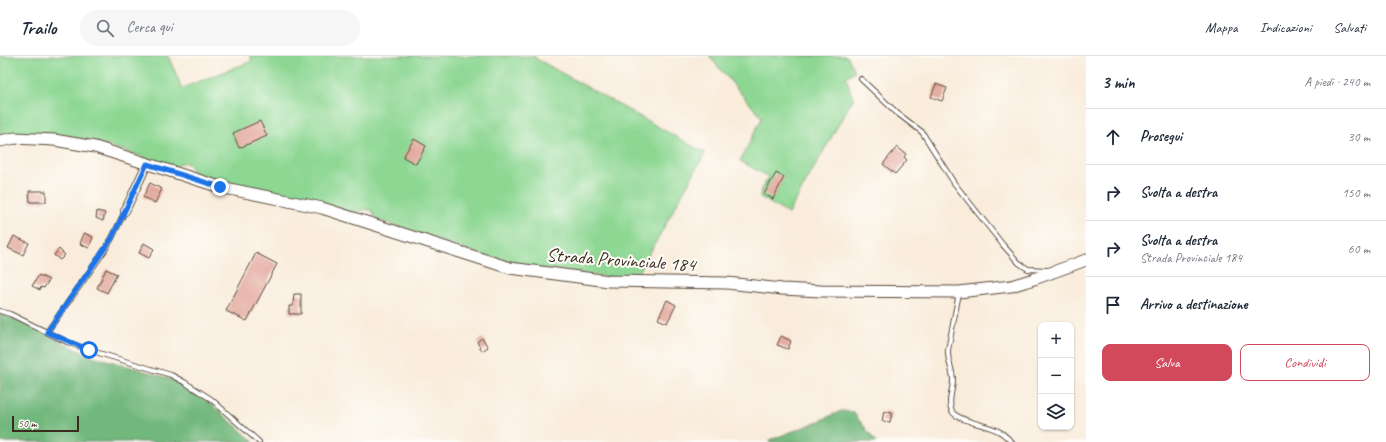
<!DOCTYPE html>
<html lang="it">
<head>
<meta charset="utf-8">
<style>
  :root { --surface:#fff; --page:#f6f6f7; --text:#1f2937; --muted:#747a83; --line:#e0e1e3; --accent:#d1495b }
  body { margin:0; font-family:Caveat,sans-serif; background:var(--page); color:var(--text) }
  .controls { position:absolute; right:12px; bottom:12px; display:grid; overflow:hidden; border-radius:8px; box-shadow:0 1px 3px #0004 }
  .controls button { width:36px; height:36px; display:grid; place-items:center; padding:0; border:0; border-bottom:1px solid var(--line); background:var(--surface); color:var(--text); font:20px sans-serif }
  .scale { position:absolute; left:12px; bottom:10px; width:67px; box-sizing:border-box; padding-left:4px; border:2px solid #3b2a1e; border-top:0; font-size:11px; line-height:14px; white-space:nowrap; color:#3b2a1e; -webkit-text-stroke:3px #fdfcf7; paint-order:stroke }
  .stop { position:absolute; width:12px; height:12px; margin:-9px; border:3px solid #1a73e8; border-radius:50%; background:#fff }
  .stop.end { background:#1a73e8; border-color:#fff; box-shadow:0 1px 4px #0008 }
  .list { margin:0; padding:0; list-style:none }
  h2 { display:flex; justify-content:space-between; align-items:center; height:52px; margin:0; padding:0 16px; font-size:17px }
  h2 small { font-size:13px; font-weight:400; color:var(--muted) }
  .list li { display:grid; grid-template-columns:26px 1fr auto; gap:12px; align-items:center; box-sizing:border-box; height:56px; padding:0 16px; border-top:1px solid var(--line) }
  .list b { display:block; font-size:15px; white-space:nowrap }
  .list p { margin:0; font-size:13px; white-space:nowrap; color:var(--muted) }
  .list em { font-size:13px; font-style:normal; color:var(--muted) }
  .actions { display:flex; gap:8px; padding:12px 16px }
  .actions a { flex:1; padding:9px 0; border:1px solid var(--accent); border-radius:8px; text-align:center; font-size:14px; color:var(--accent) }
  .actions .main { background:var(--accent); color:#fff }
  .icon { flex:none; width:22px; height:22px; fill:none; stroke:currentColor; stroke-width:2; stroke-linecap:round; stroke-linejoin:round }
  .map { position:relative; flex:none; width:1086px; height:386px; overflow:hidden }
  header { display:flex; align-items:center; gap:24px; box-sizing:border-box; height:56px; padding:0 20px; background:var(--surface); border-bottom:1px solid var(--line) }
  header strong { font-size:19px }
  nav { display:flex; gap:22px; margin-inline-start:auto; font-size:14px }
  .search { width:280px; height:36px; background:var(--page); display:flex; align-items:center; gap:10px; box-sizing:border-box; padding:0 14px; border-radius:22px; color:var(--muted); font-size:15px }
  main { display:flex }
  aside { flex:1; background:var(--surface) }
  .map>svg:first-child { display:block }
  .green { fill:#8dd793; stroke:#648058 }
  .forest { fill:#72b87d; stroke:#56714e }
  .building { fill:#e3a99e }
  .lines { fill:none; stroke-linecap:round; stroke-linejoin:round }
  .lane-casing { stroke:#58473a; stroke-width:6 }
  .street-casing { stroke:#58473a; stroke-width:10 }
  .secondary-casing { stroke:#58473a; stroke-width:13 }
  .lane { stroke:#fff; stroke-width:4 }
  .street { stroke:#fff; stroke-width:8 }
  .secondary { stroke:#fff; stroke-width:11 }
  .route { stroke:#1a73e8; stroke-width:5 }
  .labels { text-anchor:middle; stroke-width:4; stroke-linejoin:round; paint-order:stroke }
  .street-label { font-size:19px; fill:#3b2a1e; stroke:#fdfcf7 }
</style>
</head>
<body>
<header>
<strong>Trailo</strong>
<div class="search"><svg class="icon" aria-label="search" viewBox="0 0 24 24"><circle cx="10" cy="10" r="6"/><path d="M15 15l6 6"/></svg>Cerca qui</div>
<nav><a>Mappa</a><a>Indicazioni</a><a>Salvati</a></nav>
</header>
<main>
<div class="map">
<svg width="1086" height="386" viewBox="0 0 1086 386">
  <rect width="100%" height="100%" fill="#fdfcf7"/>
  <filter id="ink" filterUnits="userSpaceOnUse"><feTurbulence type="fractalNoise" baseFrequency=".025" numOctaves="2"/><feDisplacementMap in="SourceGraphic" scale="8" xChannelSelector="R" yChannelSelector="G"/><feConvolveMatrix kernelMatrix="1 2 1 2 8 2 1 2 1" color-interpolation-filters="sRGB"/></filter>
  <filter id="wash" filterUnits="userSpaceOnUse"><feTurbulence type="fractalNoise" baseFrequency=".012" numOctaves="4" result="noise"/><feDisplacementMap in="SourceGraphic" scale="16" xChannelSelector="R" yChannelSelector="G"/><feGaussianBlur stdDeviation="0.9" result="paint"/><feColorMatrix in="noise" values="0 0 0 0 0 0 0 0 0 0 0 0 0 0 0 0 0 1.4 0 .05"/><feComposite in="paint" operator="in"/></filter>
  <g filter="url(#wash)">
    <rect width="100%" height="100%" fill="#f9ecdb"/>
    <path class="green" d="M 0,0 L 168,0 L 182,32 L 252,5 L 250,0 L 535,0 L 535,2 L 705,97 L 636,222 L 616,222 L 530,211 L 493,203 L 375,163 L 373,155 L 365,153 L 356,157 L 195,118 L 188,108 L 183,106 L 174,112 C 114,91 66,70 0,82 Z
      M 709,0 L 847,0 L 855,15 L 846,21 L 853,43 L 788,158 L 760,141 L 761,133 L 769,121 L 740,105 L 762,62 Z"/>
    <path class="forest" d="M 0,258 L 19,265 L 86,298 L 172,323 L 190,333 L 217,353 L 254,386 L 0,386 Z
      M 841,355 L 853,356 L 876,386 L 770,386 L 770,384 L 817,366 Z"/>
    <g id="blocks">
      <path class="building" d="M 936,28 L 947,32 L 942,45 L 931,41 Z
        M 260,65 L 267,80 L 239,92 L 233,77 Z
        M 414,83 L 426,90 L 416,108 L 403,101 Z
        M 897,91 L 906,98 L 904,101 L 907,104 L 895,118 L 883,108 Z
        M 776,117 L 784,121 L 773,143 L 764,138 Z
        M 150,127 L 162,133 L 155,147 L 143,141 Z
        M 29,135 L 46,135 L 46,146 L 30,146 Z
        M 97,155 L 105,157 L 103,165 L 96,162 Z
        M 84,177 L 93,181 L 89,192 L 80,188 Z
        M 14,180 L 29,187 L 23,199 L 8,192 Z
        M 144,187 L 154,193 L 149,202 L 139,197 Z
        M 59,193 L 65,199 L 60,204 L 54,199 Z
        M 256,197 L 277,208 L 247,265 L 226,255 Z
        M 106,213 L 117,218 L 107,237 L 97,232 Z
        M 39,219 L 49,224 L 44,232 L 41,231 L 40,234 L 32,230 Z
        M 294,238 L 301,238 L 301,258 L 289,258 L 289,250 L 293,250 Z
        M 667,244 L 676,249 L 667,267 L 658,263 Z
        M 781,280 L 791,285 L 788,293 L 777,289 Z
        M 482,282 L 488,291 L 482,295 L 477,286 Z
        M 884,355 L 892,357 L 890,366 L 882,365 Z"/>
    </g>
  </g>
  <g filter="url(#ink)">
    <use href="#blocks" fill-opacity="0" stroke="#58473a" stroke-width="1"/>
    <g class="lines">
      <defs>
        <path id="lane" d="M 861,23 L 897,57 L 922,76 L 954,127 L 1003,189 L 1019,207 L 1028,213 L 1047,214
          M 959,237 L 948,294 C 947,304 953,314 953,324 C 953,334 947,346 952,355 C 956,365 990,369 1000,376 C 1004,378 1008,383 1012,386
          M 0,255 L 10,258 L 67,286 L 89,294 L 171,319 L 184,326 L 211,343 L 259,386
          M 47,276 L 105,194 L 112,182 L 125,155"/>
        <path id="street" d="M 125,155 L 147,108"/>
        <path id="secondary" d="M 0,85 L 15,82 L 54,84 L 95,91 L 220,131 L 322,152 L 510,212 L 609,225 L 727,227 L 782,233 L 821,235 L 959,236 L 1011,230 L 1034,223 L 1086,204"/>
      </defs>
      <use href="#lane" class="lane-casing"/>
      <use href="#street" class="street-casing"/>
      <use href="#secondary" class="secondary-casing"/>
      <use href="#lane" class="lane"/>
      <use href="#street" class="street"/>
      <use href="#secondary" class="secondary"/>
    </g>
  </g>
  <g class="lines" filter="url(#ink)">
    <path class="route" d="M 89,294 L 47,276 L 112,182 L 147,108 L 220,131"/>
  </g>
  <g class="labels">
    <g class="street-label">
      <text transform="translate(621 203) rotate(4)" y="7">Strada Provinciale 184</text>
    </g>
  </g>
</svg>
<div class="controls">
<button>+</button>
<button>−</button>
<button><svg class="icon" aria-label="layers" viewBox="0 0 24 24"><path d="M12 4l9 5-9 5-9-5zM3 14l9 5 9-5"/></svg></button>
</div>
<div class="scale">50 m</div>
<div class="stop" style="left:89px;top:294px"></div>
<div class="stop end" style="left:220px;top:131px"></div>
</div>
<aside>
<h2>3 min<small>A piedi · 240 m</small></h2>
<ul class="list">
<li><svg class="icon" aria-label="ahead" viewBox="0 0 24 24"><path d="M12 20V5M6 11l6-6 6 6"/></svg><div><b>Prosegui</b></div><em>30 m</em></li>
<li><svg class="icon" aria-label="right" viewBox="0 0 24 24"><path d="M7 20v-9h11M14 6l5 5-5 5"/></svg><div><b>Svolta a destra</b></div><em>150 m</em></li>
<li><svg class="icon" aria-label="right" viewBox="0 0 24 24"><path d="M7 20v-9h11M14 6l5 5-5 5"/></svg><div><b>Svolta a destra</b><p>Strada Provinciale 184</p></div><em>60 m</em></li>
<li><svg class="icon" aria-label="arrive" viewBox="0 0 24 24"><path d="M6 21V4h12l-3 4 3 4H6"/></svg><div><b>Arrivo a destinazione</b></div></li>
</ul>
<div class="actions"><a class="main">Salva</a><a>Condividi</a></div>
</aside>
</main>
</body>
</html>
